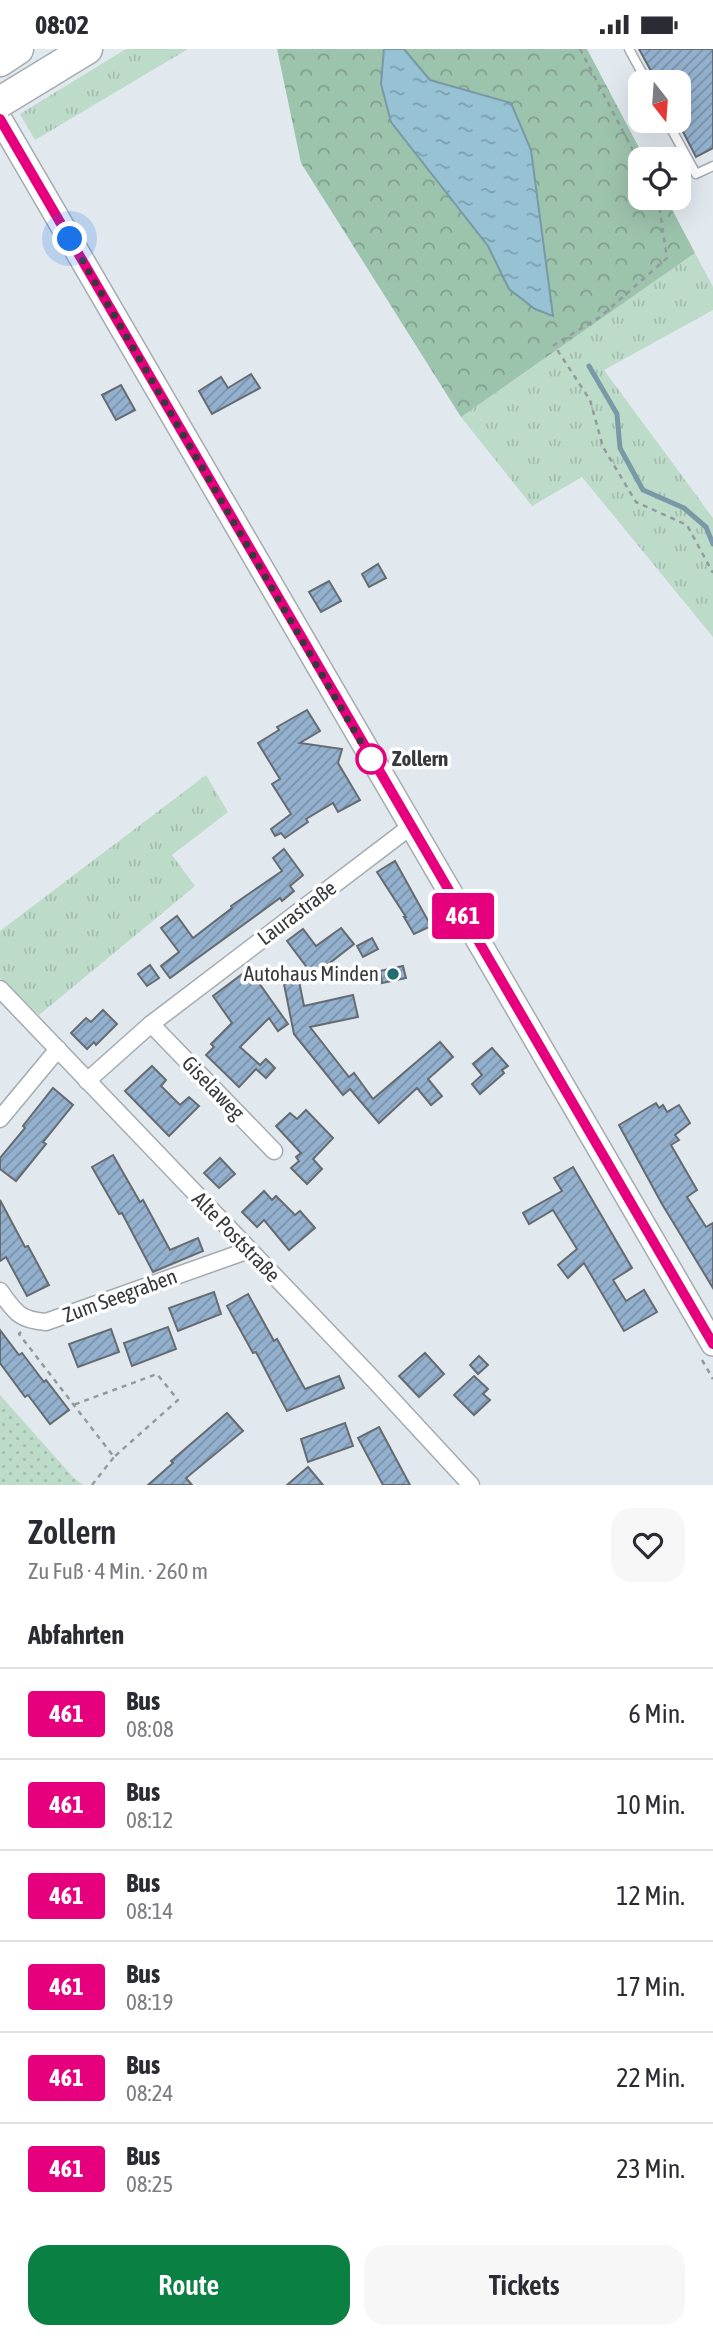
<!DOCTYPE html>
<html lang="de">
<head>
<meta charset="utf-8">
<style>
	:root { --surface:#fff; --page:#f7f7f7; --text:#2b2b33; --muted:#7c7c81; --line:#e1e1e2; --accent:#0b8043 }
	body { margin:0; font-family:"Asap Condensed",sans-serif; background:var(--page); color:var(--text); height:100vh; display:flex; flex-direction:column; font-size:26px; white-space:nowrap }
	* { box-sizing:border-box; margin:0 }
	p { font-size:23px; color:var(--muted) }
	.icon { flex:none; width:38px; height:38px; fill:none; stroke:currentColor; stroke-width:2; stroke-linecap:round; stroke-linejoin:round }
	.map { position:relative; height:1436px; overflow:hidden }
	.drawer { display:flex; flex-direction:column; background:var(--surface); flex:1 }
	.drawer>* { flex:none }
	.badge { padding:0 14px; border-radius:5px; font-size:24px; line-height:46px }
	.needle { width:46px; rotate:163deg }
	.fabs { position:absolute; left:628px; top:21px; display:grid; gap:14px }
	.fabs a { display:grid; place-items:center; width:63px; height:63px; border-radius:14px; background:var(--surface); box-shadow:0 7px 28px #0002; font-size:35px }
	.you { position:absolute; width:35px; height:35px; margin:-18px; border:5px solid #fff; border-radius:50%; background:#1a73e8; box-shadow:0 0 0 10px #1a73e833 }
	.map>.badge { position:absolute; translate:-50% -50%; box-shadow:0 0 0 4px #fff }
	h2 { padding:0 28px; font-size:26px; line-height:63px }
	.round { display:grid; place-items:center; flex:none; width:74px; height:74px; border-radius:21px; background:var(--page) }
	.overview { display:flex; align-items:center; justify-content:space-between; height:119px; padding:0 28px }
	h1 { font-size:33px; font-weight:600; line-height:52px }
	.primary-button { display:flex; gap:14px; margin-top:auto; padding:14px 28px }
	.primary-button a { flex:1; height:80px; border-radius:21px; background:var(--accent); color:#fff; font-size:28px; font-weight:600; line-height:80px; text-align:center }
	.primary-button a+a { background:var(--page); color:var(--text) }
	ul { padding:0; list-style:none }
	li { display:flex; align-items:center; gap:21px; height:91px; padding:0 28px; border-top:2px solid var(--line) }
	li div { flex:1 }
	li b { display:block; font-size:26px }
	li em { font-style:normal }
	li .badge { min-width:77px; font-weight:700; text-align:center }
	.status { display:flex; justify-content:space-between; align-items:center; height:49px; padding:0 35px; background:var(--surface); direction:ltr }
	.status svg { height:19px; fill:currentColor }
	.map>svg:first-child { display:block }
</style>
</head>
<body>
<div class="status"><b>08:02</b><svg viewBox="0 0 49 12"><path d="M0 12V9h3v3zM5 12V6h3v6zM10 12V3h3v9zM15 12V0h3v12zM26 1h20v11H26zM47 4h2v5h-2z"/></svg></div>
<div class="map">
<svg width="713" height="1436" viewBox="0 0 713 1436">
	<defs>
		<pattern id="grass-tufts" width="24" height="20" patternUnits="userSpaceOnUse" patternTransform="scale(1.75)"><rect width="24" height="20" fill="#bddbc9"/><path d="M3 7l-1-3M5 7V3M7 7l1-3M15 17l-1-3M17 17v-4M19 17l1-3" fill="none" stroke="#a3bdae"/></pattern>
		<pattern id="forest-crowns" width="20" height="18" patternUnits="userSpaceOnUse" patternTransform="scale(1.75)"><rect width="20" height="18" fill="#9cc3ac"/><path d="M2 6a3 3 0 1 1 6 0M12 15a3 3 0 1 1 6 0" fill="none" stroke="#809f8d"/></pattern>
		<pattern id="park-dots" width="8" height="8" patternUnits="userSpaceOnUse" patternTransform="scale(1.75)"><rect width="8" height="8" fill="#bddbc9"/><path d="M2 2h.1M6 6h.1" fill="none" stroke="#a3bdae" stroke-width="1.8" stroke-linecap="round"/></pattern>
		<pattern id="water-ripples" width="26" height="14" patternUnits="userSpaceOnUse" patternTransform="scale(1.75)"><rect width="26" height="14" fill="#96c2d4"/><path d="M2 4q2-2 4 0t4 0M15 11q2-2 4 0t4 0" fill="none" stroke="#7b9fad"/></pattern>
		<pattern id="building-hatch" width="6" height="6" patternUnits="userSpaceOnUse" patternTransform="scale(1.75)"><rect width="6" height="6" fill="#93b1ce"/><path d="M-1 1l2-2M0 6l6-6M5 7l2-2" fill="none" stroke="#7991a8"/></pattern>
	</defs>
	<rect width="100%" height="100%" fill="#e1e8ee"/>
	<!-- grass -->
	<g fill="url(#grass-tufts)">
		<polygon points="126,0 188,0 35,91 20,65"/>
		<polygon points="695,204 713,238 713,261 604,321 713,469 713,588 582,428 532,457 461,368"/>
		<polygon points="206,726 228,763 172,806 195,837 39,966 0,929 0,882"/>
	</g>
	<!-- forest -->
	<polygon fill="url(#forest-crowns)" points="277,0 384,0 381,35 437,129 488,197 509,240 553,266 531,101 511,54 430,31 404,0 587,0 645,110 640,110 640,149 666,149 695,204 461,368 301,114"/>
	<!-- park -->
	<polygon fill="url(#park-dots)" points="0,1346 73,1428 83,1436 0,1436"/>
	<!-- water -->
	<polygon fill="url(#water-ripples)" stroke="#7a99a6" stroke-width="2" points="384,0 404,0 430,31 511,54 531,101 553,267 535,260 509,240 488,197 391,73 381,35"/>
	<g fill="none" stroke-linecap="round" stroke-linejoin="round">
		<!-- stream -->
		<polyline stroke="#7a99a6" stroke-width="5" points="589,317 617,365 620,399 643,441 684,459 706,478 713,495"/>
	</g>
	<!-- building -->
	<g fill="url(#building-hatch)" stroke="#666b71" stroke-width="2">
		<polygon points="639,0 713,0 713,99 696,108 679,75 679,33 657,33"/>
		<polygon points="251,325 260,339 212,365 199,342 221,328 228,339"/>
		<polygon points="121,336 135,361 116,371 102,346"/>
		<polygon points="378,515 386,529 369,538 362,525"/>
		<polygon points="329,532 341,552 321,563 309,543"/>
		<polygon points="307,661 320,682 300,694 342,700 338,714 360,751 338,763 333,754 306,770 308,773 285,789 281,784 275,787 271,780 291,765 272,735 280,730 258,694 279,681 277,678"/>
		<polygon points="284,800 303,826 290,837 294,842 282,852 280,849 170,929 161,917 179,903 161,879 177,867 193,889 232,859 231,857 282,822 273,809"/>
		<polygon points="395,812 431,877 414,885 404,868 406,868 377,823"/>
		<polygon points="341,879 354,895 326,917 327,921 312,925 287,892 303,880 316,897"/>
		<polygon points="372,889 378,900 363,908 357,897"/>
		<polygon points="150,916 159,929 147,937 138,925"/>
		<polygon points="403,917 406,929 382,934 380,922"/>
		<polygon points="249,920 288,975 278,982 269,969 240,998 260,1016 266,1010 275,1019 266,1029 256,1020 239,1038 206,1006 214,998 211,995 232,974 213,947"/>
		<polygon points="299,932 304,957 353,946 358,968 310,978 349,1028 354,1024 373,1050 440,993 453,1008 428,1030 442,1047 431,1056 417,1039 379,1074 350,1040 343,1046 294,985 284,935"/>
		<polygon points="103,961 117,975 96,996 94,993 87,1000 71,984 86,969 91,973"/>
		<polygon points="492,999 508,1017 502,1021 504,1024 480,1045 472,1035 482,1026 473,1015"/>
		<polygon points="152,1017 166,1031 161,1037 180,1056 189,1048 199,1057 169,1087 125,1042"/>
		<polygon points="53,1039 73,1056 43,1093 46,1095 16,1132 0,1120 0,1109 25,1079 23,1077"/>
		<polygon points="656,1054 659,1059 663,1056 667,1063 679,1056 690,1074 675,1086 679,1091 671,1096 697,1141 687,1148 706,1178 713,1174 713,1239 662,1155 619,1076"/>
		<polygon points="306,1061 333,1089 313,1110 322,1120 307,1135 291,1119 299,1112 296,1108 301,1104 276,1077 290,1064 297,1070"/>
		<polygon points="113,1106 140,1153 143,1151 170,1201 198,1189 203,1202 153,1223 122,1164 119,1165 92,1118"/>
		<polygon points="220,1109 235,1125 219,1139 204,1124"/>
		<polygon points="573,1118 632,1219 613,1231 626,1252 644,1241 657,1263 624,1282 584,1214 568,1229 558,1216 577,1200 553,1161 529,1175 523,1164 562,1142 554,1129"/>
		<polygon points="264,1142 272,1151 276,1147 295,1166 300,1162 315,1179 289,1201 264,1171 257,1178 242,1163"/>
		<polygon points="0,1151 25,1198 28,1197 49,1236 27,1247 6,1208 0,1212"/>
		<polygon points="214,1243 221,1265 178,1282 169,1259"/>
		<polygon points="248,1245 274,1292 277,1290 305,1340 339,1327 344,1339 287,1362 256,1303 253,1304 227,1257"/>
		<polygon points="168,1278 176,1300 132,1317 124,1294"/>
		<polygon points="111,1280 119,1303 78,1318 69,1295"/>
		<polygon points="0,1281 19,1306 22,1304 44,1333 46,1331 69,1361 50,1375 28,1346 25,1348 0,1314"/>
		<polygon points="425,1304 444,1325 419,1348 399,1327"/>
		<polygon points="479,1307 488,1316 478,1325 470,1316"/>
		<polygon points="474,1327 488,1340 483,1345 490,1351 474,1366 454,1346"/>
		<polygon points="227,1364 243,1382 186,1429 192,1436 148,1436 173,1414 171,1412"/>
		<polygon points="345,1374 353,1397 308,1413 301,1390"/>
		<polygon points="379,1378 410,1436 383,1436 358,1389"/>
		<polygon points="308,1418 323,1436 287,1436"/>
	</g>
	<g fill="none" stroke-linecap="round" stroke-linejoin="round">
		<!-- lane casing -->
		<g stroke="#a5abb1" stroke-width="11">
			<g id="lane">
				<polyline points="629,0 647,33"/>
				<polyline points="667,72 696,125 713,117"/>
			</g>
		</g>
		<!-- street casing -->
		<g stroke="#a5abb1" stroke-width="19">
			<g id="street">
				<polyline points="0,940 375,1332 471,1436"/>
				<polyline points="151,975 274,1102"/>
				<polyline points="87,1032 151,975 410,778"/>
				<polyline points="0,1070 58,1000"/>
				<path d="M0,1242c15,21 19,29 46,31l203,-72"/>
			</g>
		</g>
		<!-- secondary casing -->
		<g stroke="#a5abb1" stroke-width="26">
			<polyline id="secondary" points="0,70 713,1295"/>
		</g>
		<!-- highway casing -->
		<g stroke="#a5abb1" stroke-width="33">
			<g id="highway">
				<polyline points="0,12 18,0"/>
				<polyline points="46,25 87,0"/>
			</g>
		</g>
		<!-- path -->
		<g stroke="#959a9e" stroke-width="2.5" stroke-dasharray="5 5" stroke-linecap="butt">
			<polyline points="580,0 640,115"/>
			<polyline points="658,149 667,209 600,268 554,296 590,351 603,398 636,453 687,476 713,524"/>
			<polyline points="21,1283 19,1285 114,1408 178,1351 157,1325 73,1356"/>
			<polyline points="702,1311 713,1330"/>
			<polyline points="92,1436 114,1408"/>
		</g>
		<!-- lane -->
		<use href="#lane" stroke="#fff" stroke-width="8"/>
		<!-- street -->
		<use href="#street" stroke="#fff" stroke-width="16"/>
		<!-- secondary -->
		<use href="#secondary" stroke="#fff" stroke-width="23"/>
		<!-- highway -->
		<use href="#highway" stroke="#fff" stroke-width="30"/>
		<!-- highway-bridge casing -->
		<g stroke="#a5abb1" stroke-width="33" stroke-linecap="butt">
			<polyline id="highway-bridge" points="0,53 46,25"/>
		</g>
		<!-- highway-bridge -->
		<use href="#highway-bridge" stroke="#fff" stroke-width="30"/>
	</g>
	<g fill="none" stroke-linecap="round" stroke-linejoin="round">
		<!-- line casing -->
		<g stroke="#fff" stroke-width="16">
			<polyline id="line" points="0,70 713,1295"/>
		</g>
		<!-- line -->
		<use href="#line" stroke="#e6007e" stroke-width="10"/>
		<!-- walk -->
		<polyline stroke="#37393c" stroke-width="7" stroke-dasharray="0 12.6" points="70,190 377,721 371,710"/>
	</g>
	<!-- markers -->
	<circle fill="#fff" stroke="#e6007e" stroke-width="3.5" cx="371" cy="710" r="14"/>
	<circle fill="#216d71" stroke="#fff" stroke-width="2.5" cx="393" cy="925" r="7"/>
	<g text-anchor="middle" stroke-width="7" stroke-linejoin="round" paint-order="stroke">
		<!-- stop labels -->
		<g font-size="21" font-weight="bold" fill="#37393c" stroke="#fff" text-anchor="start">
			<text x="392" y="717">Zollern</text>
		</g>
		<!-- street labels -->
		<g font-size="21" fill="#37393c" stroke="#fff">
			<text transform="translate(297 864) rotate(-37)" y="7">Laurastraße</text>
			<text transform="translate(213 1039) rotate(46)" y="7">Giselaweg</text>
			<text transform="translate(236 1188) rotate(46)" y="7">Alte Poststraße</text>
			<text transform="translate(120 1247) rotate(-20)" y="7">Zum Seegraben</text>
		</g>
		<!-- poi labels -->
		<g font-size="21" fill="#37393c" stroke="#fff" text-anchor="end">
			<text x="379" y="932">Autohaus Minden</text>
		</g>
	</g>
</svg>
<div class="fabs">
<a><svg class="needle" viewBox="-14 -14 28 28"><path d="M0-13l5 13h-10z" fill="#e53935"/><path d="M0 13l5-13h-10z" fill="#7c7c81"/></svg></a>
<a><svg class="icon" aria-label="locate" viewBox="0 0 24 24"><circle cx="12" cy="12" r="6"/><path d="M12 2v4M12 18v4M2 12h4M18 12h4"/></svg></a>
</div>
<div class="you" style="left:70px;top:190px"></div>
<b class="badge" style="left:463px;top:867px;background:#e6007e;color:#fff">461</b>
</div>
<section class="drawer">
<div class="overview"><div><h1>Zollern</h1><p>Zu Fuß · 4 Min. · 260 m</p></div><a class="round"><svg class="icon" aria-label="heart" viewBox="0 0 24 24"><path d="M12 20l-8-8c-3-5 5-10 8-4 3-6 11-1 8 4z"/></svg></a></div>
<h2>Abfahrten</h2>
<ul>
<li><span class="badge" style="background:#e6007e;color:#fff">461</span><div><b>Bus</b><p>08:08</p></div><em>6 Min.</em></li>
<li><span class="badge" style="background:#e6007e;color:#fff">461</span><div><b>Bus</b><p>08:12</p></div><em>10 Min.</em></li>
<li><span class="badge" style="background:#e6007e;color:#fff">461</span><div><b>Bus</b><p>08:14</p></div><em>12 Min.</em></li>
<li><span class="badge" style="background:#e6007e;color:#fff">461</span><div><b>Bus</b><p>08:19</p></div><em>17 Min.</em></li>
<li><span class="badge" style="background:#e6007e;color:#fff">461</span><div><b>Bus</b><p>08:24</p></div><em>22 Min.</em></li>
<li><span class="badge" style="background:#e6007e;color:#fff">461</span><div><b>Bus</b><p>08:25</p></div><em>23 Min.</em></li>
</ul>
<div class="primary-button"><a>Route</a><a>Tickets</a></div>
</section>
</body>
</html>
